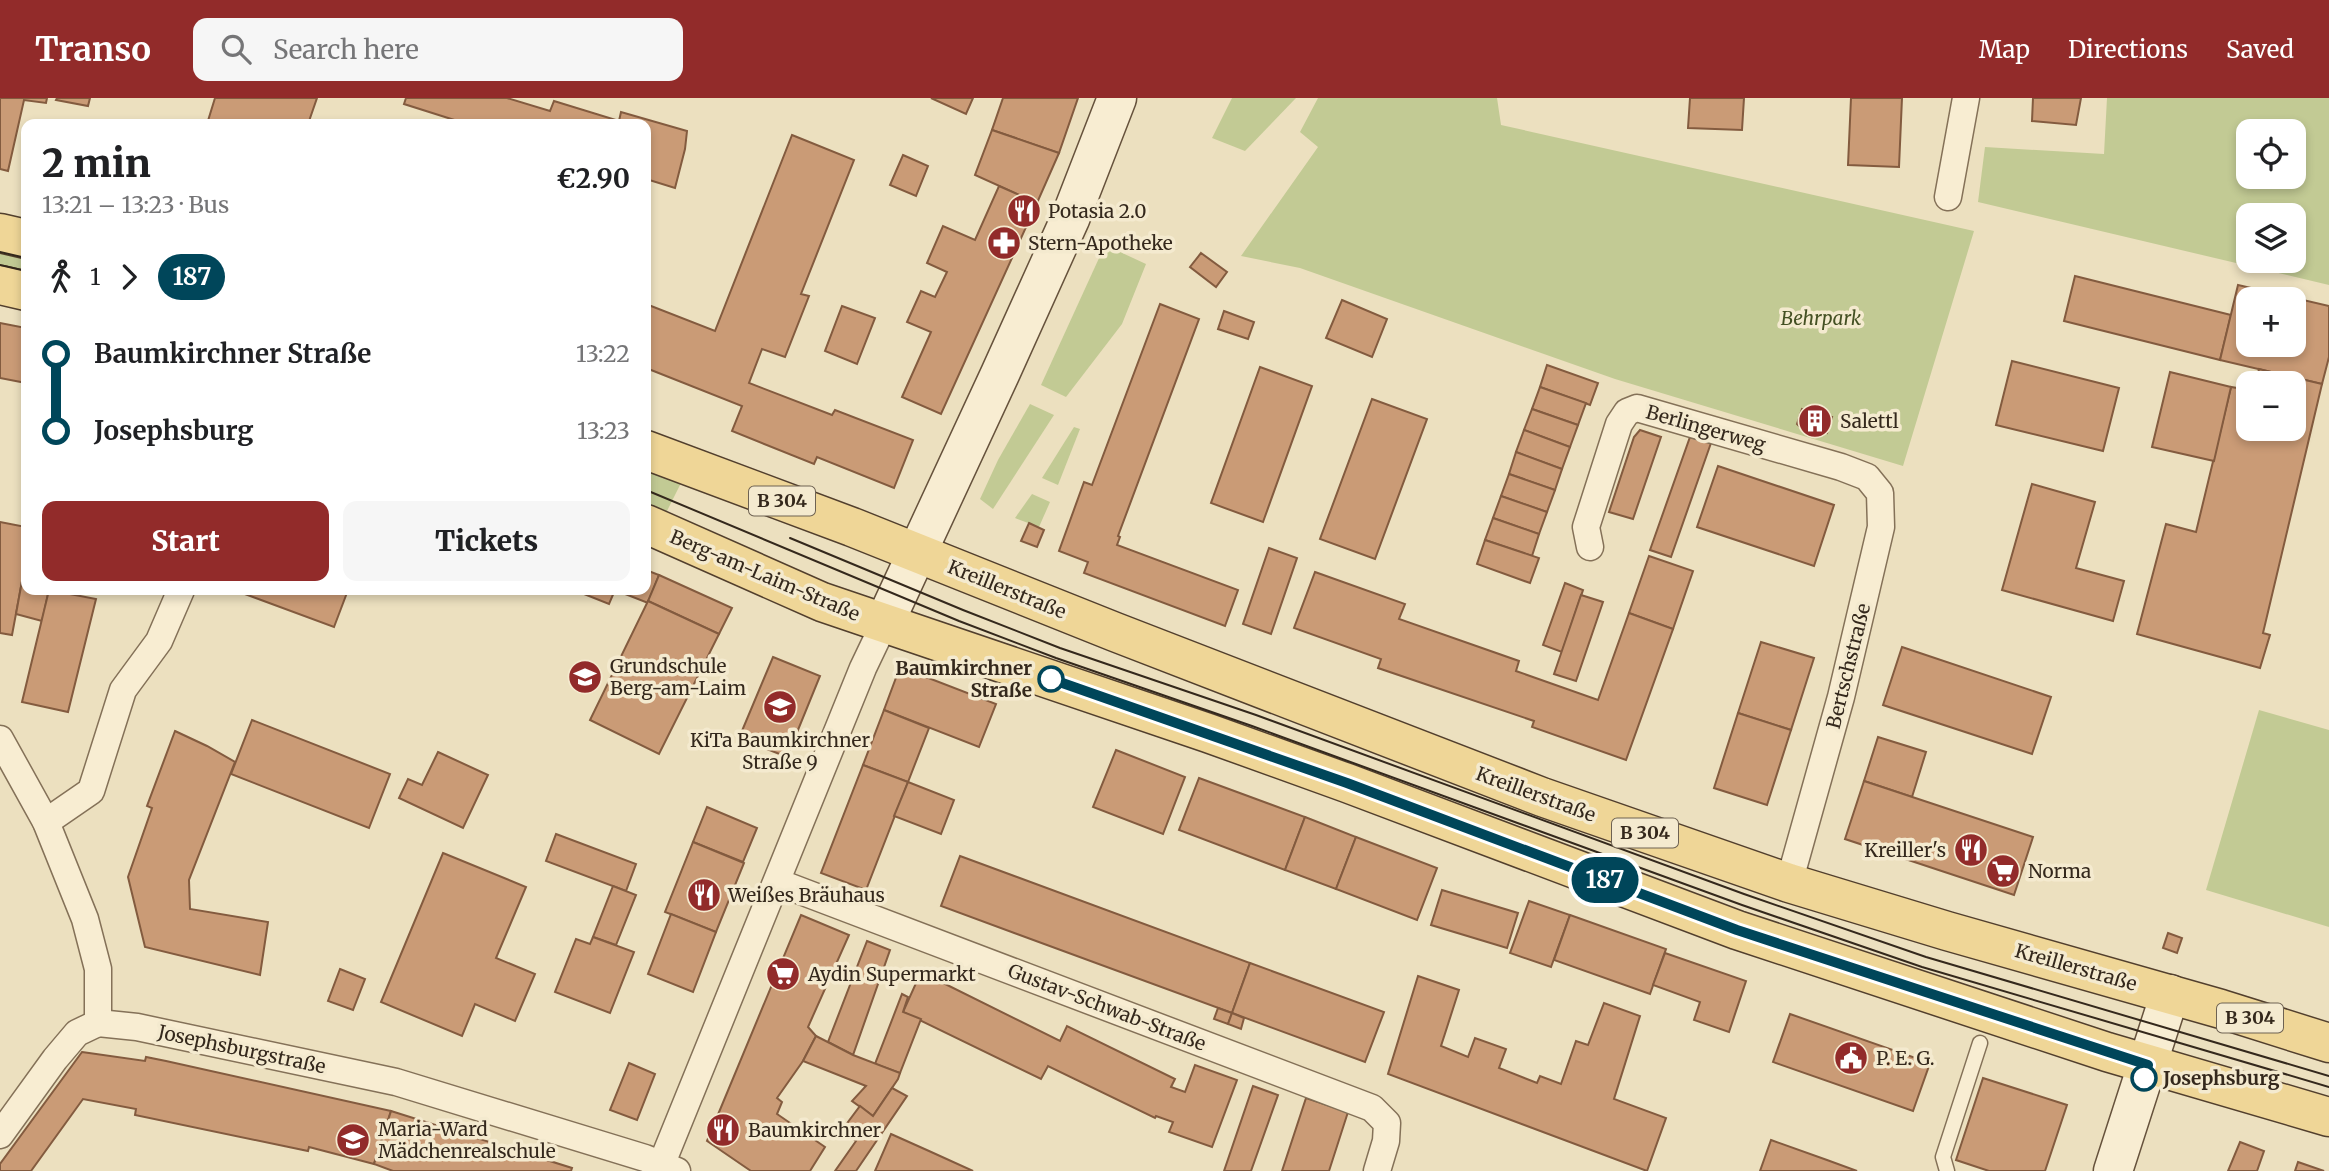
<!DOCTYPE html>
<html lang="en">
<head>
<meta charset="utf-8">
<style>
	:root { --surface:#fff; --page:#f6f6f6; --text:#202124; --muted:#757577; --accent:#922b2a }
	body { margin:0; font-family:Merriweather,serif; background:var(--page); color:var(--text); height:100vh; display:flex; flex-direction:column; font-size:26px; white-space:nowrap }
	* { box-sizing:border-box; margin:0 }
	p { font-size:23px; color:var(--muted) }
	.icon { flex:none; width:38px; height:38px; fill:none; stroke:currentColor; stroke-width:2; stroke-linecap:round; stroke-linejoin:round }
	.map { position:relative; flex:1; overflow:hidden }
	.drawer { position:absolute; left:21px; top:21px; width:630px; height:476px; display:flex; flex-direction:column; background:var(--surface); border-radius:14px; box-shadow:0 4px 10px #0003 }
	.drawer>* { flex:none }
	.badge { padding:0 14px; border-radius:23px; font-size:24px; line-height:46px }
	.fabs { position:absolute; left:2236px; top:21px; display:grid; gap:14px }
	.fabs a { display:grid; place-items:center; width:70px; height:70px; border-radius:14px; background:var(--surface); box-shadow:0 4px 10px #0003; font-size:35px }
	.map>.badge { position:absolute; translate:-50% -50%; box-shadow:0 0 0 4px #fff }
	.legs { display:flex; align-items:center; gap:10px; height:77px; padding:0 21px; font-size:23px }
	.legs p { margin-inline-start:auto }
	.overview { display:flex; align-items:center; justify-content:space-between; height:119px; padding:0 21px }
	h1 { font-size:38px; font-weight:800; line-height:52px }
	.button { display:flex; gap:14px; margin-top:auto; padding:14px 21px }
	.button a { flex:1; height:80px; border-radius:14px; background:var(--accent); color:#fff; font-size:28px; font-weight:800; line-height:80px; text-align:center }
	.button a+a { background:var(--page); color:var(--text) }
	ul { padding:0 21px; list-style:none }
	li { display:flex; align-items:center; gap:24px; height:77px; font-size:26px }
	li i { display:grid; place-items:center; width:10px; height:100%; margin:0 9px; background:currentColor }
	li i::after { content:''; width:18px; height:18px; margin:-9px; border:5px solid; border-radius:50%; background:var(--surface) }
	li p { margin-inline-start:auto }
	li:first-child i { background:linear-gradient(#0000 50%,currentColor 0) }
	li:last-child i { background:linear-gradient(currentColor 50%,#0000 0) }
	header { display:flex; align-items:center; gap:42px; box-sizing:border-box; height:98px; padding:0 35px; background:var(--accent); color:#fff }
	header strong { font-size:33px }
	nav { display:flex; gap:38px; margin-inline-start:auto; font-size:24px }
	.search { width:490px; height:63px; background:var(--page); display:flex; align-items:center; gap:18px; box-sizing:border-box; padding:0 24px; border-radius:14px; color:var(--muted); font-size:26px }
	.map>svg:first-child { display:block }
</style>
</head>
<body>
<header>
<strong>Transo</strong>
<div class="search"><svg class="icon" aria-label="search" viewBox="0 0 24 24"><circle cx="10" cy="10" r="6"/><path d="M15 15l6 6"/></svg>Search here</div>
<nav><a>Map</a><a>Directions</a><a>Saved</a></nav>
</header>
<div class="map">
<svg width="2329" height="1073" viewBox="0 0 2329 1073">
	<rect width="100%" height="100%" fill="#ece0bf"/>
	<!-- green -->
	<g fill="#c2ca94" fill-rule="evenodd">
		<polygon points="1232,0 1296,0 1245,53 1212,40"/>
		<polygon points="1318,0 1497,0 1501,27 1974,133 1903,368 1615,281 1300,170 1241,158 1318,49 1300,34"/>
		<path d="M2107,0h222v187l-351,-83 7,-55 119,7zM2249,33h45v46h-45zM2249,117h45v46h-45z"/>
		<polygon points="1105,147 1146,166 1122,226 1066,299 1041,287"/>
		<polygon points="0,148 26,154 26,180 0,174"/>
		<polygon points="1030,306 1054,317 993,411 980,401 998,362"/>
		<polygon points="1074,329 1080,331 1058,387 1042,380"/>
		<polygon points="646,370 682,383 665,417 646,408"/>
		<polygon points="1032,396 1050,404 1039,429 1015,420"/>
		<polygon points="2259,612 2329,632 2329,829 2206,792"/>
	</g>
	<!-- building -->
	<g fill="#ca9b76" stroke="#835b3f" stroke-width="2" fill-rule="evenodd">
		<polygon points="0,0 47,0 46,5 24,2 8,73 0,71"/>
		<polygon points="57,0 90,0 88,8 56,2"/>
		<polygon points="215,0 317,0 308,26 207,26"/>
		<polygon points="406,0 507,0 550,13 554,3 619,23 621,14 687,33 685,51 675,90 646,81 646,26 467,26 404,6"/>
		<polygon points="931,0 973,0 966,16"/>
		<polygon points="1003,0 1078,0 1059,55 992,32"/>
		<polygon points="1690,0 1744,0 1742,32 1688,30"/>
		<polygon points="1851,0 1902,0 1899,69 1848,67"/>
		<polygon points="2033,0 2081,0 2076,27 2032,23"/>
		<polygon points="992,32 1059,55 1037,105 975,77"/>
		<polygon points="792,37 854,62 801,196 809,198 785,259 762,251 749,285 832,317 835,312 913,342 894,390 817,359 814,366 732,333 742,308 646,270 646,206 715,233"/>
		<polygon points="903,57 928,68 916,98 890,87"/>
		<polygon points="999,88 1037,105 941,316 902,299 931,234 907,224 921,193 935,199 947,174 927,165 943,128 975,142"/>
		<polygon points="1201,155 1227,174 1216,189 1190,169"/>
		<polygon points="2075,178 2231,217 2220,262 2064,223"/>
		<path d="M2238,187l91,21v51l-7,27 -102,-24zM2249,201h45v46h-45z"/>
		<polygon points="1342,202 1387,221 1372,259 1326,240"/>
		<polygon points="1160,206 1199,221 1118,438 1120,439 1117,447 1238,492 1225,528 1084,475 1088,464 1059,453 1084,384 1092,387"/>
		<polygon points="842,208 875,220 857,266 825,253"/>
		<polygon points="1224,213 1254,224 1248,241 1218,231"/>
		<polygon points="0,225 26,230 26,285 0,280"/>
		<polygon points="2012,263 2119,290 2103,353 1996,327"/>
		<polygon points="1547,267 1598,285 1590,307 1540,289"/>
		<polygon points="1260,269 1312,288 1263,424 1211,405"/>
		<polygon points="2259,271 2322,286 2263,535 2270,537 2260,570 2137,536 2166,426 2196,434 2231,289 2249,292 2249,331 2294,331 2294,285 2256,285"/>
		<polygon points="2170,274 2231,289 2214,363 2152,349"/>
		<polygon points="1540,289 1586,305 1578,327 1532,311"/>
		<polygon points="1372,301 1427,321 1375,461 1320,441"/>
		<polygon points="1532,311 1578,327 1570,349 1524,332"/>
		<polygon points="1802,311 1832,319 1827,335 1815,332 1805,334 1797,326"/>
		<polygon points="1524,332 1570,349 1562,371 1516,354"/>
		<polygon points="1640,332 1661,339 1633,421 1609,414 1634,339"/>
		<polygon points="1690,339 1711,345 1671,459 1650,452"/>
		<polygon points="1516,354 1562,371 1555,392 1509,376"/>
		<polygon points="1718,368 1834,407 1814,468 1697,429"/>
		<polygon points="1509,376 1555,392 1547,414 1501,398"/>
		<polygon points="2032,386 2095,404 2076,470 2124,483 2113,523 2002,492"/>
		<polygon points="1501,398 1547,414 1539,436 1493,420"/>
		<polygon points="1493,420 1539,436 1532,458 1485,442"/>
		<polygon points="0,424 26,429 26,462 12,537 0,535"/>
		<polygon points="1029,425 1044,432 1037,449 1021,443"/>
		<polygon points="1485,442 1539,460 1530,485 1477,466"/>
		<polygon points="1269,450 1297,460 1271,536 1243,526"/>
		<polygon points="1649,458 1693,473 1673,531 1629,515"/>
		<polygon points="646,472 659,477 648,505 615,492 646,492"/>
		<polygon points="1315,474 1405,506 1399,521 1519,563 1516,573 1598,602 1629,515 1673,531 1626,662 1532,629 1534,623 1378,570 1381,561 1294,530"/>
		<polygon points="659,477 732,510 719,536 648,503"/>
		<polygon points="22,483 26,485 26,492 49,492 42,523 16,516"/>
		<polygon points="1565,485 1583,492 1562,554 1543,547"/>
		<polygon points="49,492 96,501 68,614 22,604"/>
		<polygon points="234,492 348,492 334,529"/>
		<polygon points="574,492 615,492 609,506"/>
		<polygon points="1581,497 1603,504 1576,583 1554,576"/>
		<polygon points="648,503 719,536 659,656 590,622"/>
		<polygon points="1761,544 1814,560 1791,632 1738,615"/>
		<polygon points="1902,549 2051,599 2032,656 1883,607"/>
		<polygon points="773,559 820,578 787,659 739,640"/>
		<polygon points="900,569 996,606 979,649 884,612"/>
		<polygon points="884,612 929,630 908,684 863,667"/>
		<polygon points="1738,615 1791,632 1767,707 1714,690"/>
		<polygon points="252,622 390,676 369,730 231,676"/>
		<polygon points="175,633 207,648 235,664 189,782 190,811 268,824 260,877 145,849 128,779 152,710 147,708"/>
		<polygon points="1878,639 1926,654 1912,699 1864,683"/>
		<polygon points="1116,652 1185,679 1163,736 1093,709"/>
		<polygon points="438,654 488,677 463,730 399,700 408,681 422,687"/>
		<polygon points="863,667 908,684 866,792 821,775"/>
		<polygon points="1199,680 1305,719 1285,772 1179,732"/>
		<polygon points="1864,683 2033,739 2014,797 1845,741"/>
		<polygon points="908,684 954,702 941,736 894,718"/>
		<polygon points="707,709 757,730 743,764 693,744"/>
		<polygon points="1305,719 1356,739 1336,791 1285,772"/>
		<polygon points="556,736 636,766 626,793 546,763"/>
		<polygon points="1356,739 1437,770 1417,822 1336,791"/>
		<polygon points="693,744 744,765 716,834 665,814"/>
		<polygon points="443,755 526,789 496,860 535,876 515,923 475,906 462,938 381,904"/>
		<polygon points="960,758 1250,865 1232,915 941,808"/>
		<polygon points="613,788 636,797 616,847 593,839"/>
		<polygon points="1442,792 1518,815 1507,850 1431,827"/>
		<polygon points="1529,803 1570,817 1551,869 1510,855"/>
		<polygon points="671,816 716,834 693,894 648,876"/>
		<polygon points="801,817 849,837 808,929 816,938 803,963 777,1000 782,1004 777,1016 825,1049 810,1073 751,1073 707,1043"/>
		<polygon points="1570,817 1666,851 1650,896 1554,862"/>
		<polygon points="2168,835 2182,840 2177,855 2163,850"/>
		<polygon points="593,839 634,854 610,915 555,894 576,841 590,846"/>
		<polygon points="867,843 890,852 853,957 828,944"/>
		<polygon points="1665,855 1746,883 1729,934 1694,922 1700,904 1653,887"/>
		<polygon points="1250,865 1384,914 1365,964 1232,915"/>
		<polygon points="340,871 365,881 353,912 328,903"/>
		<polygon points="921,874 1060,943 1067,928 1175,981 1171,989 1185,994 1195,967 1237,982 1212,1049 1169,1034 1173,1024 1156,1018 1155,1020 1048,968 1041,981 903,914"/>
		<polygon points="1418,878 1459,892 1441,948 1468,959 1475,940 1506,951 1499,970 1537,985 1540,978 1561,986 1576,943 1588,947 1604,905 1640,918 1614,1001 1666,1020 1647,1073 1388,976"/>
		<polygon points="902,896 908,899 903,914 921,921 900,975 875,966"/>
		<polygon points="1218,910 1232,915 1228,926 1214,921"/>
		<polygon points="1232,915 1244,920 1241,931 1228,926"/>
		<polygon points="1790,916 1930,965 1913,1013 1773,964"/>
		<polygon points="816,938 853,957 900,975 898,981 873,1018 852,1003 866,988 803,963"/>
		<polygon points="82,954 145,963 146,959 166,963 391,1013 374,1066 309,1049 308,1053 135,1017 136,1011 83,1001 31,1073 0,1073 0,1066"/>
		<polygon points="629,965 655,976 637,1022 610,1012"/>
		<polygon points="1983,980 2067,1007 2045,1073 1989,1073 1956,1062"/>
		<polygon points="1253,988 1278,997 1251,1073 1224,1073"/>
		<polygon points="892,990 907,998 856,1073 835,1073 856,1043 842,1032 860,1008 873,1018"/>
		<polygon points="1306,1000 1348,1014 1329,1073 1282,1073"/>
		<polygon points="391,1013 572,1070 571,1073 393,1073 374,1066"/>
		<polygon points="891,1036 929,1053 973,1073 875,1073"/>
		<polygon points="1771,1042 1827,1062 1857,1073 1760,1073"/>
		<polygon points="2240,1044 2264,1053 2257,1073 2228,1073"/>
		<polygon points="2298,1064 2324,1073 2295,1073"/>
	</g>
	<g fill="none" stroke-linecap="round" stroke-linejoin="round">
		<!-- lane casing -->
		<g stroke="#847158" stroke-width="17">
			<polyline id="lane" points="1947,1073 1943,1059 1980,945"/>
		</g>
		<!-- street casing -->
		<g stroke="#847158" stroke-width="29">
			<g id="street">
				<polyline points="1948,99 1966,0"/>
				<polyline points="1590,449 1586,429 1619,326 1627,314 1637,310 1841,369 1867,379 1880,395 1881,429 1841,599 1789,785"/>
				<polyline points="0,641 46,724 85,821 98,871 98,925"/>
				<polyline points="46,724 91,693 123,592 159,543 181,492"/>
				<polyline points="777,784 1372,1010 1387,1025 1386,1043 1377,1073"/>
				<polyline points="98,925 137,929 396,984 645,1060 677,1073"/>
				<polyline points="0,1037 55,961 77,935 98,925"/>
				<polyline points="662,1065 863,570 884,526"/>
			</g>
		</g>
		<!-- secondary casing -->
		<g stroke="#66523c" stroke-width="41">
			<g id="secondary">
				<polyline points="884,526 1000,276 1070,121 1117,0"/>
				<polyline points="2113,1073 2170,896"/>
			</g>
		</g>
		<!-- primary casing -->
		<g stroke="#523f2d" stroke-width="41">
			<g id="primary">
				<polyline points="0,135 26,141"/>
				<polyline points="0,187 26,193"/>
				<polyline points="646,352 852,429 1115,534 1542,699 1789,785 1947,833 2221,911 2329,945"/>
				<polyline points="646,426 822,504 1208,635 1347,685 1737,832 2107,954 2329,1019"/>
			</g>
		</g>
		<!-- lane -->
		<use href="#lane" stroke="#f8edd2" stroke-width="14"/>
		<!-- street -->
		<use href="#street" stroke="#f8edd2" stroke-width="26"/>
		<!-- secondary -->
		<use href="#secondary" stroke="#f8edd2" stroke-width="38"/>
		<!-- primary -->
		<use href="#primary" stroke="#efd697" stroke-width="38"/>
		<!-- tram -->
		<g stroke="#34281c" stroke-width="2">
			<polyline points="0,154 26,160"/>
			<polyline points="0,167 26,173"/>
			<polyline points="646,392 959,523 1056,560 1252,628 1742,807 1922,869 2329,989"/>
			<polyline points="790,440 963,512 1060,550 1256,617 1744,796 1926,859 2329,978"/>
		</g>
	</g>
	<g fill="none" stroke-linecap="round" stroke-linejoin="round">
		<!-- line-1 casing -->
		<g stroke="#fff" stroke-width="16">
			<polyline id="line-1" points="1051,581 1347,685 1737,832 2148,967 2144,980"/>
		</g>
		<!-- line-1 -->
		<use href="#line-1" stroke="#00465a" stroke-width="10"/>
	</g>
	<!-- icons -->
	<defs>
		<g id="restaurant-disc" transform="scale(1.75)"><circle r="9.5" fill="#922b2a" stroke="#f4eacf"/><path d="M-5-6h1v4h1v-4h1v4h1v-4h1v5L-1.5 .5V6h-2V.5L-5-1ZM5-6V6H3V1.5H1.5Q1.5-4 5-6Z" fill="#fff"/></g>
		<g id="pharmacy-disc" transform="scale(1.75)"><circle r="9.5" fill="#922b2a" stroke="#f4eacf"/><path d="M-2-6h4v4h4v4h-4v4h-4v-4h-4v-4h4Z" fill="#fff"/></g>
		<g id="building-disc" transform="scale(1.75)"><circle r="9.5" fill="#922b2a" stroke="#f4eacf"/><path d="M-4-6H4V6H1V3H-1V6H-4ZM-2.5-4.3h1.7v1.8h-1.7ZM.8-4.3h1.7v1.8H.8ZM-2.5-1h1.7V.8h-1.7ZM.8-1h1.7V.8H.8Z" fill="#fff"/></g>
		<g id="school-disc" transform="scale(1.75)"><circle r="9.5" fill="#922b2a" stroke="#f4eacf"/><path d="M0-5L7-2L0 1L-7-2ZM-4 1L0 2.5L4 1V4Q0 6-4 4Z" fill="#fff"/></g>
		<g id="supermarket-disc" transform="scale(1.75)"><circle r="9.5" fill="#922b2a" stroke="#f4eacf"/><path d="M-6-5.5h2.5l.6 2H6L4.5 2H-2.5L-4.4-4H-6ZM-1.5 3.2a1.3 1.3 0 1 0 .1 0ZM3 3.2a1.3 1.3 0 1 0 .1 0Z" fill="#fff"/></g>
		<g id="civic-disc" transform="scale(1.75)"><circle r="9.5" fill="#922b2a" stroke="#f4eacf"/><path d="M-.6-6.5H3V-4.5H.6V-3L4-1V1h2V6H-6V1h2V-1L-.6-3ZM-1.2 2.5V6h2.4V2.5Z" fill="#fff"/></g>
	</defs>
	<g fill-rule="evenodd">
		<use href="#restaurant-disc" x="1024" y="113"/>
		<use href="#pharmacy-disc" x="1004" y="145"/>
		<use href="#building-disc" x="1815" y="323"/>
		<use href="#school-disc" x="585" y="579"/>
		<use href="#school-disc" x="780" y="609"/>
		<use href="#restaurant-disc" x="1971" y="752"/>
		<use href="#supermarket-disc" x="2003" y="773"/>
		<use href="#restaurant-disc" x="704" y="797"/>
		<use href="#supermarket-disc" x="783" y="876"/>
		<use href="#civic-disc" x="1851" y="960"/>
		<use href="#restaurant-disc" x="723" y="1032"/>
		<use href="#school-disc" x="353" y="1042"/>
	</g>
	<!-- markers -->
	<g fill="#fff" stroke="#00465a" stroke-width="3.5">
		<circle cx="1051" cy="581" r="12"/>
		<circle cx="2144" cy="980" r="12"/>
	</g>
	<g text-anchor="middle" stroke-width="7" stroke-linejoin="round" paint-order="stroke">
		<!-- shield labels -->
		<g fill="#f4eacf" stroke="#6e6252" stroke-width="2">
			<rect x="749" y="388.5" width="66" height="29" rx="5"/>
			<rect x="1612" y="720.5" width="66" height="29" rx="5"/>
			<rect x="2217" y="905.5" width="66" height="29" rx="5"/>
		</g>
		<g font-size="18" font-weight="bold" fill="#34281c">
			<text x="782" y="409">B 304</text>
			<text x="1645" y="741">B 304</text>
			<text x="2250" y="926">B 304</text>
		</g>
		<!-- poi labels -->
		<g font-size="19" fill="#34281c" stroke="#f4eacf" text-anchor="start">
			<text x="1048" y="120">Potasia 2.0</text>
			<text x="1028" y="152">Stern-Apotheke</text>
			<text x="1840" y="330">Salettl</text>
			<text x="610" y="575">Grundschule<tspan x="610" dy="22">Berg-am-Laim</tspan></text>
			<text x="780" y="649" text-anchor="middle">KiTa Baumkirchner<tspan x="780" dy="22">Straße 9</tspan></text>
			<text x="1946" y="759" text-anchor="end">Kreiller's</text>
			<text x="2028" y="780">Norma</text>
			<text x="728" y="804">Weißes Bräuhaus</text>
			<text x="808" y="883">Aydin Supermarkt</text>
			<text x="1876" y="967">P. E. G.</text>
			<text x="378" y="1038">Maria-Ward<tspan x="378" dy="22">Mädchenrealschule</tspan></text>
			<text x="748" y="1039">Baumkirchner</text>
		</g>
		<!-- park labels -->
		<g font-size="19" font-style="italic" fill="#445023" stroke="#f4eacf">
			<text x="1821" y="227">Behrpark</text>
		</g>
		<!-- street labels -->
		<g font-size="19" fill="#34281c" stroke="#f4eacf">
			<text transform="translate(1706 330) rotate(16)" y="7">Berlingerweg</text>
			<text transform="translate(765 477) rotate(23)" y="7">Berg-am-Laim-Straße</text>
			<text transform="translate(1007 491) rotate(22)" y="7">Kreillerstraße</text>
			<text transform="translate(1848 568) rotate(-76)" y="7">Bertschstraße</text>
			<text transform="translate(1536 696) rotate(20)" y="7">Kreillerstraße</text>
			<text transform="translate(2076 869) rotate(16)" y="7">Kreillerstraße</text>
			<text transform="translate(1107 909) rotate(21)" y="7">Gustav-Schwab-Straße</text>
			<text transform="translate(242 951) rotate(12)" y="7">Josephsburgstraße</text>
		</g>
		<!-- stop labels -->
		<g font-size="19" font-weight="bold" fill="#34281c" stroke="#f4eacf" text-anchor="end">
			<text x="1032" y="577">Baumkirchner<tspan x="1032" dy="22">Straße</tspan></text>
			<text x="2163" y="987" text-anchor="start">Josephsburg</text>
		</g>
	</g>
</svg>
<div class="fabs">
<a><svg class="icon" aria-label="locate" viewBox="0 0 24 24"><circle cx="12" cy="12" r="6"/><path d="M12 2v4M12 18v4M2 12h4M18 12h4"/></svg></a>
<a><svg class="icon" aria-label="layers" viewBox="0 0 24 24"><path d="M12 4l9 5-9 5-9-5zM3 14l9 5 9-5"/></svg></a>
<a>+</a>
<a>−</a>
</div>
<b class="badge" style="left:1605px;top:782px;background:#00465a;color:#fff">187</b>
<section class="drawer">
<div class="overview"><div><h1>2 min</h1><p>13:21 – 13:23 · Bus</p></div><b>€2.90</b></div>
<div class="legs"><svg class="icon" aria-label="walk" viewBox="0 0 24 24"><circle cx="13" cy="4" r="2"/><path d="M13 8l-2 6 4 7M11 14l-3 7M7 12l3-4h3l4 4"/></svg>1<svg class="icon" aria-label="forward" viewBox="0 0 24 24"><path d="M9 5l7 7-7 7"/></svg><b class="badge" style="background:#00465a;color:#fff">187</b></div>
<ul>
<li><i style="color:#00465a"></i><b>Baumkirchner Straße</b><p>13:22</p></li>
<li><i style="color:#00465a"></i><b>Josephsburg</b><p>13:23</p></li>
</ul>
<div class="button"><a>Start</a><a>Tickets</a></div>
</section>
</div>
</body>
</html>
